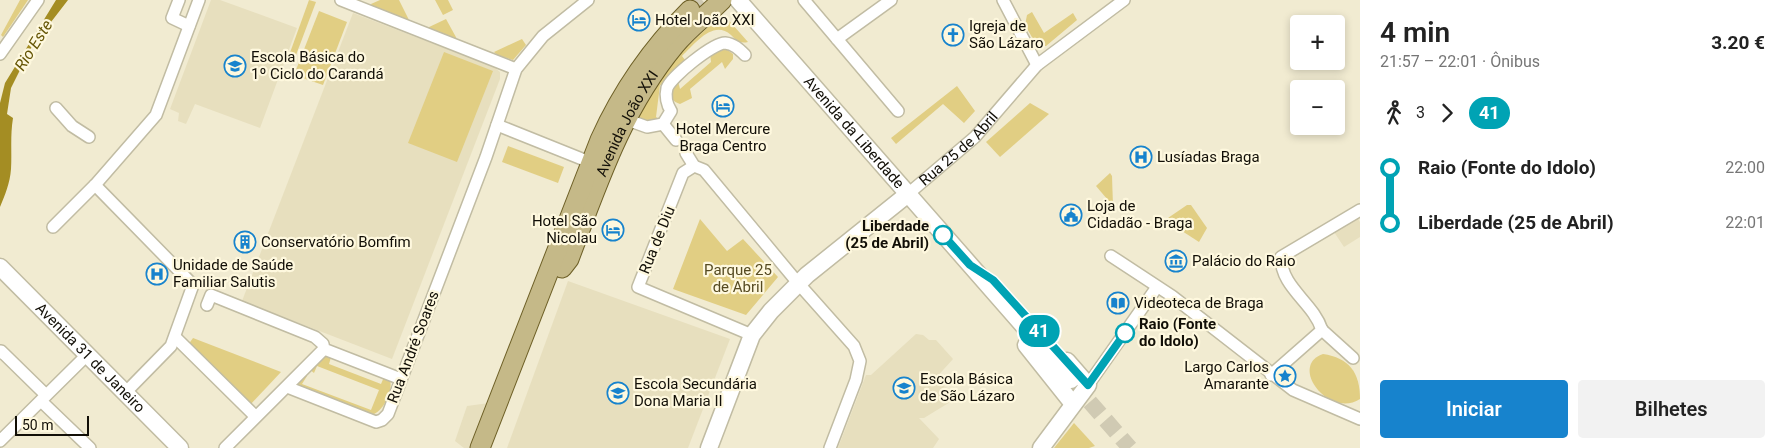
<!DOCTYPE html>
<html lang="pt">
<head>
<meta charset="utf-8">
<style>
	:root { --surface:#fff; --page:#f2f2f2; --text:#222; --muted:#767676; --accent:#1783cd }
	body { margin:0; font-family:Roboto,sans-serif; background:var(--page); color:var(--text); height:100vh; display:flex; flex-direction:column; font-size:19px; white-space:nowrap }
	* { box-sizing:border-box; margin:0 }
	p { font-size:16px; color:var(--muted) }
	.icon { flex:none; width:28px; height:28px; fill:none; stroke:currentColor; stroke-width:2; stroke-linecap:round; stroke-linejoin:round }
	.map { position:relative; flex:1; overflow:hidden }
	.side { display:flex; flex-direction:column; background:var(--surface); width:425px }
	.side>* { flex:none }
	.badge { padding:0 10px; border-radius:16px; font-size:18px; line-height:32px }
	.controls { position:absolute; left:1290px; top:15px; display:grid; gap:10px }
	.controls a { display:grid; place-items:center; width:55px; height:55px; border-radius:5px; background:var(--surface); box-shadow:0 2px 8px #0003; font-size:25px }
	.scale { position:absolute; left:15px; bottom:12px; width:74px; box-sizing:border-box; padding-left:5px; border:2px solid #120f07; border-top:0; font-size:14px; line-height:18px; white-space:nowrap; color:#120f07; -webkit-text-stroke:4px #fef8de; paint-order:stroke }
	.map>.badge { position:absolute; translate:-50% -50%; box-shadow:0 0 0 2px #fff }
	.legs { display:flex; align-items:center; gap:8px; height:55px; padding:0 20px; font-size:16px }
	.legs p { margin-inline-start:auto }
	.headline { display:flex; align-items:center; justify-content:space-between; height:85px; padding:0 20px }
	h1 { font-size:28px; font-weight:600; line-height:38px }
	.action { display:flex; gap:10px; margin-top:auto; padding:10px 20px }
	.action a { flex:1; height:58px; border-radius:5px; background:var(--accent); color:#fff; font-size:20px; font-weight:600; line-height:58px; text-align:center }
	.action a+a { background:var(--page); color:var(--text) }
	ul { padding:0 20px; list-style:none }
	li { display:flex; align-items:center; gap:18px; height:55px; font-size:19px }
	li i { display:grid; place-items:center; width:8px; height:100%; margin:0 6px; background:currentColor }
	li i::after { content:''; width:12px; height:12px; margin:-6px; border:4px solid; border-radius:50%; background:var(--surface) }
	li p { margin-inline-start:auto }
	li:first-child i { background:linear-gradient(#0000 50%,currentColor 0) }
	li:last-child i { background:linear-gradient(currentColor 50%,#0000 0) }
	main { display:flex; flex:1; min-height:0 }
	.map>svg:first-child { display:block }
</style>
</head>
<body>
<main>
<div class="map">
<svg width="1360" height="448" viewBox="0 0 1360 448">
	<rect width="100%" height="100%" fill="#f1ebd1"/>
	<!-- built -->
	<g fill="#e7dfbe">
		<polygon points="211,0 220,0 297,28 260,128 195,104 186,124 178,121 179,113 170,109"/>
		<polygon points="353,13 494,67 500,72 500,79 392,359 242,301"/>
		<polygon points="1357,217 1360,222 1360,237 1344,247 1334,232"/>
		<polygon points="568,281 730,339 688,448 507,448"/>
		<polygon points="916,334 923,335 929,340 936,340 953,359 934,380 960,396 924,418 919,418 939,439 933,448 838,448 866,375 871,375"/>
		<polygon points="489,403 470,448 464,448 455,441 467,406"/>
	</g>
	<!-- green -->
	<g fill="#e1ce83">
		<polygon points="20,0 28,0 3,37 1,35"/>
		<polygon points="309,0 316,2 293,63 287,61"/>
		<polygon points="380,0 399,0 410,22 372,6 371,4"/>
		<polygon points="435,0 448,0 453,10 443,15"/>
		<polygon points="319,11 347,22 323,85 294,75"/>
		<polygon points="1032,12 1044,33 1073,13 1077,20 1046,46 1037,46 1025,25 1027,15"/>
		<path d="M721,15l4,1 23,26c-8,2 -12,-2 -17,-7 -18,-16 -36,9 -49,21l3,4 -21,25h-4l-4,32 3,2 -12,3 -7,-2 -2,-7 39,-57z"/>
		<polygon points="446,19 457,39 427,28"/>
		<polygon points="522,39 526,45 513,60 497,55 494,52"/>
		<path d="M722,46l11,8v5l-8,10 -3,-7 -32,27 2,9 -12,6c-14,-5 -10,-15 -2,-23l2,8 31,-27 -1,-9z"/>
		<polygon points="444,52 493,71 457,162 408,143"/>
		<polygon points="957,86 975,111 964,123 943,104 896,144 891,138"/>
		<polygon points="1030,103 1049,114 1000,157 986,142"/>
		<polygon points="508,146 564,167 558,183 502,162"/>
		<polygon points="1110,173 1112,176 1113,206 1096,186"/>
		<polygon points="1187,205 1191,205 1207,228 1199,242 1165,220"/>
		<polygon points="700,219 727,251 743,239 778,277 746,315 673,289"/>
		<polygon points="193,338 281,372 249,406 188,345"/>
		<path d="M323,354h9l-3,10 52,20 3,-7 5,1c6,10 -5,32 -15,36l-5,-1 -73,-28 8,-10 3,1 -5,8 69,26 8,-20 -62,-24 -3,7 -5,-4z"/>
		<path d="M1323,354c26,4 37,18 37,45 -31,20 -72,-33 -37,-45z"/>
		<polygon points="1074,423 1095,446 1089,448 1054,448"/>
	</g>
	<!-- water -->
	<path fill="#a48d23" d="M56,0h12l-37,48 -20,40 -4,26 6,4c-3,18 -1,34 -2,51 -1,14 -6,26 -11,38v-104l5,-20z"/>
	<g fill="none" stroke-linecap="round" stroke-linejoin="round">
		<!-- secondary-tunnel -->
		<polyline stroke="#d0cab3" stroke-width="16" stroke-dasharray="16 8" stroke-linecap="butt" points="1074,384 1130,448"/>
		<!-- primary-tunnel -->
		<polyline stroke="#d0cab3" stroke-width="19" stroke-dasharray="19 9" stroke-linecap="butt" points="690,10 702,0"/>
		<!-- street casing -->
		<g stroke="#c1bca3" stroke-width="14">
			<g id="street">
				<polyline points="179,0 172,18 189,26"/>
				<polyline points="341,0 516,69"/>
				<polyline points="804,0 898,111"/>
				<polyline points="1003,0 1037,65"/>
				<polyline points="837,39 891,0"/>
				<polyline points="0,54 38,0"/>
				<polyline points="56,108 72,126 89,137"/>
				<polyline points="625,119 647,127 663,124"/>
				<path d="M663,124l8,-13c-4,-6 -6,-15 -4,-23 4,-11 46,-45 58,-45 9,1 14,6 20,12"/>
				<polyline points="663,124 676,140"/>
				<polyline points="497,125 582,159"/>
				<polyline points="686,153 694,166 704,170 798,283 854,346 860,361 856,380 830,448"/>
				<polyline points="694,166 683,173 638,287 752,335"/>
				<polyline points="95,185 193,285 171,346 125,393"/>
				<path id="s1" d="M908,194l67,-57 62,-72 87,-65"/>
				<polyline points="53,227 95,185 156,115 199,0"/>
				<polyline points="1111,256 1172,296 1293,390 1360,419"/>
				<polyline points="207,305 211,295 315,337 323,344 324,349 401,379"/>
				<path d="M1322,330c-9,-28 -41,-42 -41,-73l79,-47"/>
				<polyline points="1322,330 1353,358"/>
				<polyline points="175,337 252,413"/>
				<polyline points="0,353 1,351 46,395"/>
				<polyline points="1271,375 1322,330"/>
				<polyline points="1088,385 1157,287"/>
				<polyline points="287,387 376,422 382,420 388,414 486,157 516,69 543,36 588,0"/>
				<polyline points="41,401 90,448"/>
				<polyline points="0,441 87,355"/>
				<polyline points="225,448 324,349"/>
			</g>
		</g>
		<!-- secondary casing -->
		<g stroke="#c1bca3" stroke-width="19">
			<g id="secondary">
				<path id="s2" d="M738,0l333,380"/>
				<path id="s3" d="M0,267l180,181"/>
				<polyline points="1026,345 1073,404"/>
				<polyline points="709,448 752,335 771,311 807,275 908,194"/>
				<polyline points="1041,448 1088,385 1067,361"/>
			</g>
		</g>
		<!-- primary casing -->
		<g stroke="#6e6027" stroke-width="21">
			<g id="primary">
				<path id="s4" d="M562,268l7,-9c29,-77 53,-150 106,-214 14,-17 32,-30 47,-45"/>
				<path d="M480,448l120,-308c22,-49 52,-92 90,-130"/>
			</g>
		</g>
		<!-- street -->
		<use href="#street" stroke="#fff" stroke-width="11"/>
		<!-- secondary -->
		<use href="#secondary" stroke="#fff" stroke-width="16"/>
		<!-- primary -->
		<use href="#primary" stroke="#c5b988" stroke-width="19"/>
	</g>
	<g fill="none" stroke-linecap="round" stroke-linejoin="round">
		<!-- line-1 casing -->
		<g stroke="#fff" stroke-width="11">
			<polyline id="line-1" points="943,235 970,265 993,280 1088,385 1125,333"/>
		</g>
		<!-- line-1 -->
		<use href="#line-1" stroke="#00a3b4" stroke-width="8"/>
	</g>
	<!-- icons -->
	<defs>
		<g id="hotel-ring" transform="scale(1.125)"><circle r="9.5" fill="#fef8de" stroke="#1783cd" stroke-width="1.5"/><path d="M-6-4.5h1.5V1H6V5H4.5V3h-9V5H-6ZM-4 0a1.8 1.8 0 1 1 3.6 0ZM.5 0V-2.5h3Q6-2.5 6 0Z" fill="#1783cd"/></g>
		<g id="church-ring" transform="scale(1.125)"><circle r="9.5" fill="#fef8de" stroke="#1783cd" stroke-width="1.5"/><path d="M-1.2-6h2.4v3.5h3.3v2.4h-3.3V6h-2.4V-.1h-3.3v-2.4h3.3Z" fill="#1783cd"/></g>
		<g id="school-ring" transform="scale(1.125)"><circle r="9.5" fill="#fef8de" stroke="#1783cd" stroke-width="1.5"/><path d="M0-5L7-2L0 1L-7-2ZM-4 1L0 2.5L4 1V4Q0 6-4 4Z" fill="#1783cd"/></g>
		<g id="hospital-ring" transform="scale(1.125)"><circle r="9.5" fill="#fef8de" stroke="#1783cd" stroke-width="1.5"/><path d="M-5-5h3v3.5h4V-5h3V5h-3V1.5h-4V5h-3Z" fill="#1783cd"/></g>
		<g id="civic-ring" transform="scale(1.125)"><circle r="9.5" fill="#fef8de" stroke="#1783cd" stroke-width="1.5"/><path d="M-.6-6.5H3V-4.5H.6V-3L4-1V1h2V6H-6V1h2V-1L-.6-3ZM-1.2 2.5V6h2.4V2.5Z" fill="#1783cd"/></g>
		<g id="building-ring" transform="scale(1.125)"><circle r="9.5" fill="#fef8de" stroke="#1783cd" stroke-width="1.5"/><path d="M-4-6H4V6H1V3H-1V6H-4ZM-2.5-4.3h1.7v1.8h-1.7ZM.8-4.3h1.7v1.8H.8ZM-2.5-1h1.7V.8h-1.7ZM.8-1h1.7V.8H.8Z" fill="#1783cd"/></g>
		<g id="museum-ring" transform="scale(1.125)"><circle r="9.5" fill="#fef8de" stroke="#1783cd" stroke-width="1.5"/><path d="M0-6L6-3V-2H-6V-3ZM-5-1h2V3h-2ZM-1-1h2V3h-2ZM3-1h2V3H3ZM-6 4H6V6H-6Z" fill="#1783cd"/></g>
		<g id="library-ring" transform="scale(1.125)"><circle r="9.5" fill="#fef8de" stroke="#1783cd" stroke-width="1.5"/><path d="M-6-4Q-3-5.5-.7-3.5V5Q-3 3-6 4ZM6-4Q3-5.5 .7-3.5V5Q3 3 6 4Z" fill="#1783cd"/></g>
		<g id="sight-ring" transform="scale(1.125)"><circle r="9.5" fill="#fef8de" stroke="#1783cd" stroke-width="1.5"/><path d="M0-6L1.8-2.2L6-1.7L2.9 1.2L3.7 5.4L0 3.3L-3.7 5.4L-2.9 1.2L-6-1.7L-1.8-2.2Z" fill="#1783cd"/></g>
	</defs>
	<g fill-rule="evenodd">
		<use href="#hotel-ring" x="639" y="20"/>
		<use href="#church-ring" x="953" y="35"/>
		<use href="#school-ring" x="235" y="66"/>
		<use href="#hotel-ring" x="723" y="106"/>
		<use href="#hospital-ring" x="1141" y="157"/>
		<use href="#civic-ring" x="1071" y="215"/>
		<use href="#hotel-ring" x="613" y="230"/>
		<use href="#building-ring" x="245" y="242"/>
		<use href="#museum-ring" x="1176" y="261"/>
		<use href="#hospital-ring" x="157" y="274"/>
		<use href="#library-ring" x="1118" y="303"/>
		<use href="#sight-ring" x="1285" y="376"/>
		<use href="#school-ring" x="904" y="388"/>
		<use href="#school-ring" x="618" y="393"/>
	</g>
	<!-- markers -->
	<g fill="#fff" stroke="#00a3b4" stroke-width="2.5">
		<circle cx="943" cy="235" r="9"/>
		<circle cx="1125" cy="333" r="9"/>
	</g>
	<g text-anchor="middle" stroke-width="4.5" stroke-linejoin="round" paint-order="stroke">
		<!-- poi labels -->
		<g font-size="15" fill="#120f07" stroke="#fef8de" text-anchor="start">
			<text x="655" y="25">Hotel João XXI</text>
			<text x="969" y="31">Igreja de<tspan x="969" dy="17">São Lázaro</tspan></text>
			<text x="251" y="62">Escola Básica do<tspan x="251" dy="17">1º Ciclo do Carandá</tspan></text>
			<text x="723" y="134" text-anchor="middle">Hotel Mercure<tspan x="723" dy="17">Braga Centro</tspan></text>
			<text x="1157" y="162">Lusíadas Braga</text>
			<text x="1087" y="211">Loja de<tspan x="1087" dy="17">Cidadão - Braga</tspan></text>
			<text x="597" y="226" text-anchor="end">Hotel São<tspan x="597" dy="17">Nicolau</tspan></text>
			<text x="261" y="247">Conservatório Bomfim</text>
			<text x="1192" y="266">Palácio do Raio</text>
			<text x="173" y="270">Unidade de Saúde<tspan x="173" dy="17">Familiar Salutis</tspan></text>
			<text x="1134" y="308">Videoteca de Braga</text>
			<text x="1269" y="372" text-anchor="end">Largo Carlos<tspan x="1269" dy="17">Amarante</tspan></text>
			<text x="920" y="384">Escola Básica<tspan x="920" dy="17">de São Lázaro</tspan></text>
			<text x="634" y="389">Escola Secundária<tspan x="634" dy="17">Dona Maria II</tspan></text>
		</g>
		<!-- street labels -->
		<g font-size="15" fill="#120f07" stroke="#fef8de">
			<text dy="5" stroke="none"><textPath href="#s4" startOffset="159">Avenida João XXI</textPath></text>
			<text dy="5" stroke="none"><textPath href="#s2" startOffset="176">Avenida da Liberdade</textPath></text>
			<text dy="5" stroke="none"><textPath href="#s1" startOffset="68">Rua 25 de Abril</textPath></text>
			<text transform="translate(657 240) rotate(-68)" y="5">Rua de Diu</text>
			<text transform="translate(413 347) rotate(-69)" y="5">Rua André Soares</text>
			<text dy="5" stroke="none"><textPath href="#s3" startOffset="128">Avenida 31 de Janeiro</textPath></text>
		</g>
		<!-- stop labels -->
		<g font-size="15" font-weight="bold" fill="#120f07" stroke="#fef8de" text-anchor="end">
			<text x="929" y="231">Liberdade<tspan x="929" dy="17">(25 de Abril)</tspan></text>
			<text x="1139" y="329" text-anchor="start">Raio (Fonte<tspan x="1139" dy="17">do Idolo)</tspan></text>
		</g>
		<!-- park labels -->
		<g font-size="15" fill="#564b22" stroke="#fef8de">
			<text x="738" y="275">Parque 25<tspan x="738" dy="17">de Abril</tspan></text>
		</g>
		<!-- water labels -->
		<g font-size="16" font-style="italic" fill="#655505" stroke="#fef8de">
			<text transform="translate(33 45) rotate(-58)" y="6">Rio Este</text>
		</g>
	</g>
</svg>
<div class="controls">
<a>+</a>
<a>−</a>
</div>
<div class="scale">50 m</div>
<b class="badge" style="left:1039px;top:331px;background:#00a3b4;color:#fff">41</b>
</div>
<section class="side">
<div class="headline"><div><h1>4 min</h1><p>21:57 – 22:01 · Ônibus</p></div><b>3.20 €</b></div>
<div class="legs"><svg class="icon" aria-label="walk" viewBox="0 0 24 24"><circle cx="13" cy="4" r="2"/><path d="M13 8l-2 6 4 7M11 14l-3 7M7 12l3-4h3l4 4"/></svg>3<svg class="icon" aria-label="forward" viewBox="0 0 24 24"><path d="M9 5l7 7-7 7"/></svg><b class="badge" style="background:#00a3b4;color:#fff">41</b></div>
<ul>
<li><i style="color:#00a3b4"></i><b>Raio (Fonte do Idolo)</b><p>22:00</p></li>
<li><i style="color:#00a3b4"></i><b>Liberdade (25 de Abril)</b><p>22:01</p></li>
</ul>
<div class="action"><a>Iniciar</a><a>Bilhetes</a></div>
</section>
</main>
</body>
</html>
